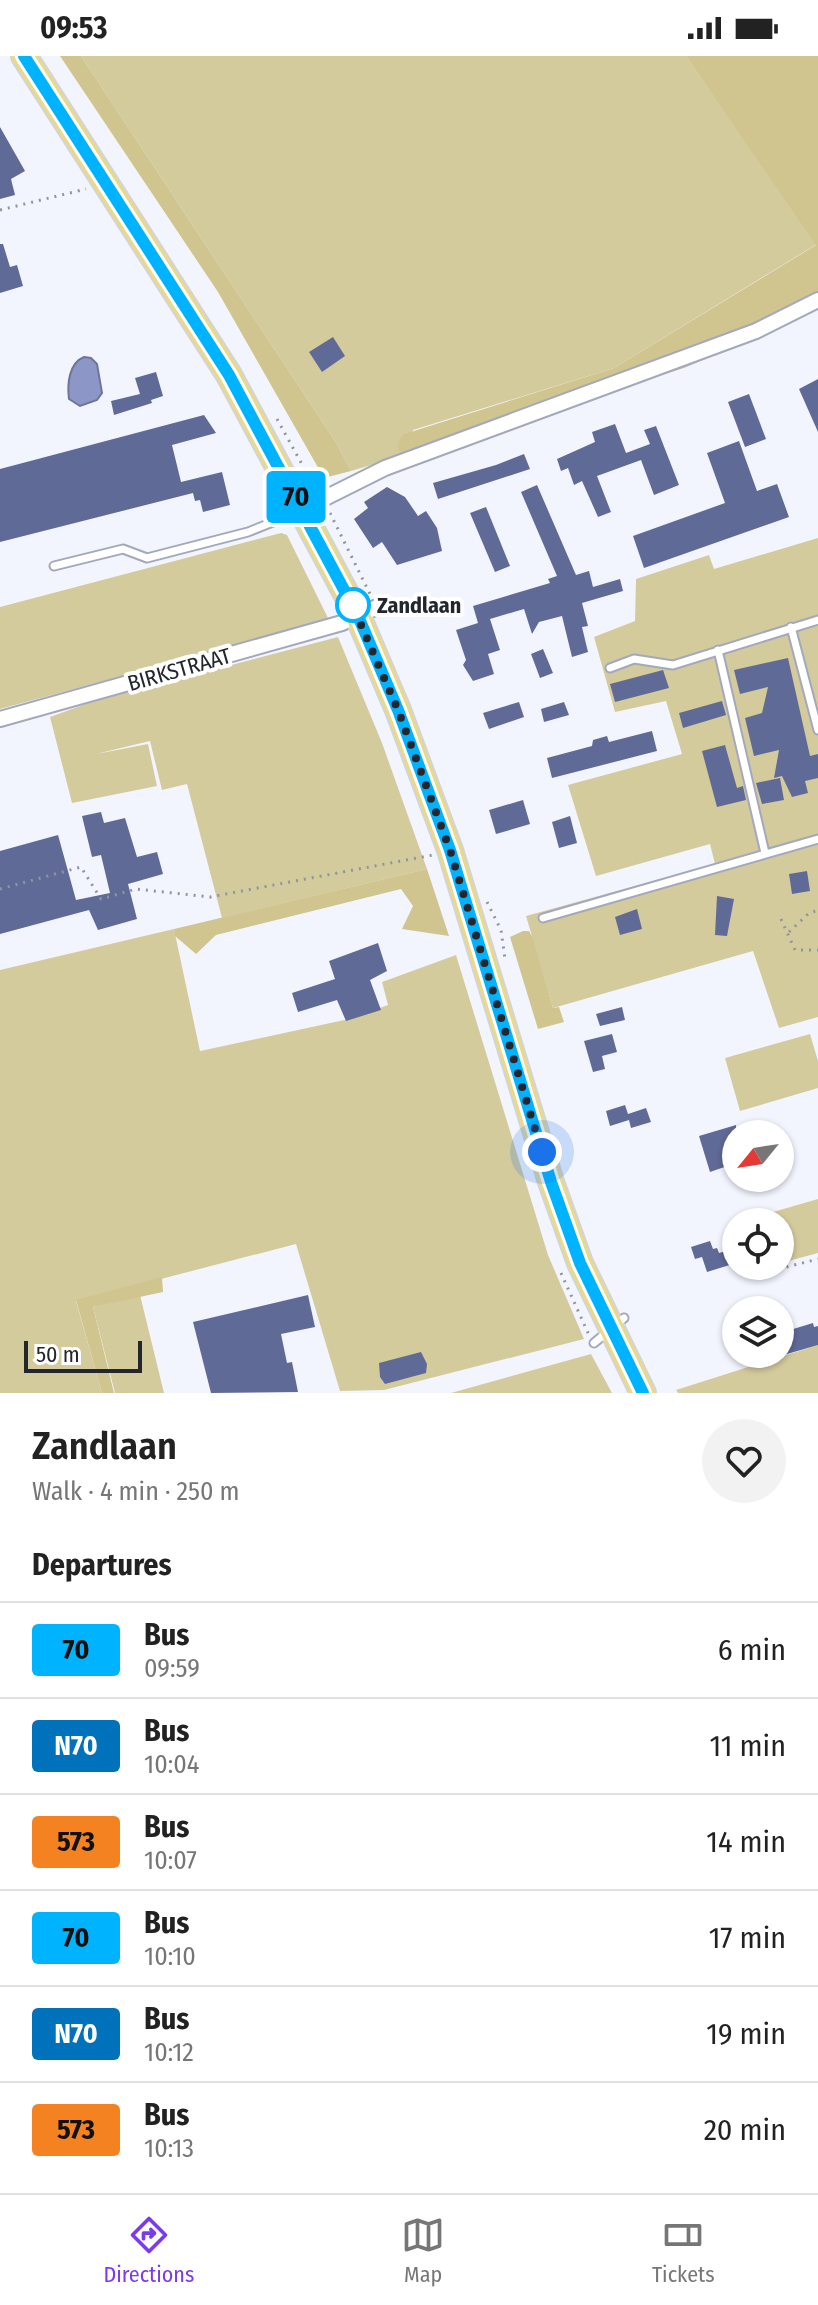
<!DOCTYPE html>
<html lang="en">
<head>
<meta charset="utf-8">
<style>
	:root { --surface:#fff; --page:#f2f2f2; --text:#222; --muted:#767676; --line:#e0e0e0; --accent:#7c3aed }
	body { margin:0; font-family:"Fira Sans Condensed",sans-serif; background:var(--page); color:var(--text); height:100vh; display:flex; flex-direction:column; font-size:30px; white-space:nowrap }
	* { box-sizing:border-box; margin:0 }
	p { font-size:26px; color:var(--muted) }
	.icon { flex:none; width:44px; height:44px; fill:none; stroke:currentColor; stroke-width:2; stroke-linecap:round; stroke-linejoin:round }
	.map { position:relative; height:1337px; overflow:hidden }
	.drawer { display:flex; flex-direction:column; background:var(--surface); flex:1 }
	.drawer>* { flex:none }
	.badge { padding:0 16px; border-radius:6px; font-size:28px; line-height:52px }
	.needle { width:52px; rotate:240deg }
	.buttons { position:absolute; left:722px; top:1064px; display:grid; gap:16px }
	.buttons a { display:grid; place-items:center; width:72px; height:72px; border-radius:50%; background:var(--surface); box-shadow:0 2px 6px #0004; font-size:40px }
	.scale { position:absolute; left:24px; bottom:20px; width:118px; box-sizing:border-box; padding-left:8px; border:4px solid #24262e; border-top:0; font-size:22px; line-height:28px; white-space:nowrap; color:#24262e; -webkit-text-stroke:6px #fff; paint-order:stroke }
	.you { position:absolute; width:40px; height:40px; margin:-20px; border:6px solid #fff; border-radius:50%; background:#1a73e8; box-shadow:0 0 0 12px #1a73e833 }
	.map>.badge { position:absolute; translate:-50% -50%; box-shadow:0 0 0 4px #fff }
	h2 { padding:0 32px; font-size:30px; line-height:72px }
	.round { display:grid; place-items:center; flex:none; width:84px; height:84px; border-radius:42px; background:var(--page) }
	.overview { display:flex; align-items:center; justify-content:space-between; height:136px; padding:0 32px }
	h1 { font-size:38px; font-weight:600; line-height:60px }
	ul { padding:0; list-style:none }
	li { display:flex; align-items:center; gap:24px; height:96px; padding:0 32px; border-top:2px solid var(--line) }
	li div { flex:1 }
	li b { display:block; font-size:30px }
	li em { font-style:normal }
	li .badge { min-width:88px; font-weight:700; text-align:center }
	.status { display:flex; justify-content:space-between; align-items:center; height:56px; padding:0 40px; background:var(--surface); direction:ltr }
	.status svg { height:22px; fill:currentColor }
	.tab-bar { display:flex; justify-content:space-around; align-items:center; height:112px; border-top:2px solid var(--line); background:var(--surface); font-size:22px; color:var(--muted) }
	.tab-bar a { display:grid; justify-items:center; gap:4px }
	.tab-bar .current { color:var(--accent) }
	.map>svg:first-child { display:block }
</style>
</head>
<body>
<div class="status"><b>09:53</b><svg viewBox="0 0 49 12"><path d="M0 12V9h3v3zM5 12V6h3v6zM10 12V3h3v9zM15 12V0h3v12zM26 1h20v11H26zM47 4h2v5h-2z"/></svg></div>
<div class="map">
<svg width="818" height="1337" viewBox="0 0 818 1337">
	<rect width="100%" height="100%" fill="#f3f5fe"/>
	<!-- green -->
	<g fill="#d4cb9d">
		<polygon points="81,0 686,0 817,188 614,312 413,374 402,400 351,415 337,388"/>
		<polygon points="281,477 287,479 329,564 0,653 0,551"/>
		<polygon points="818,482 818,961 779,972 753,895 553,952 526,860 715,808 710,788 596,820 568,729 682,698 666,645 615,656 594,581 635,565 636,523 709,499 714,513"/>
		<polygon points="338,581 382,687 427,813 222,862 187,728 162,734 150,685 96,698 148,688 157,730 72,747 50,661 94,645"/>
		<polygon points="174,873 200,995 349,963 388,949 382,926 456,899 548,1199 584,1283 384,1334 340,1335 296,1188 76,1245 102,1337 0,1337 0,914"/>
		<polygon points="810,978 818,1005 818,1032 740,1055 725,1002"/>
		<polygon points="818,1143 818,1197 781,1207 780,1166 768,1166 766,1158"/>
		<polygon points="140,1239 164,1337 115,1337 93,1251"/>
		<polygon points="818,1289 818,1337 678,1337 676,1334"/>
		<polygon points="591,1298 612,1337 451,1337"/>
	</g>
	<!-- forest -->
	<g fill="#d0c48f">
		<polygon points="60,0 81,0 337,388 351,415 324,422 218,236"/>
		<path d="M686,0h132v238l-104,61 -30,13 -282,88c-6,-9 -5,-15 2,-22l210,-66 202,-123z"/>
		<polygon points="427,813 449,880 402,873 413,850 401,833 216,879 196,898 175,880 174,873"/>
		<polygon points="523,875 529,875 533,882 553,952 559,951 564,966 538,973 510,881"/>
		<polygon points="162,1221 163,1236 93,1251 114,1337 102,1337 76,1244"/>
	</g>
	<!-- water -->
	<path fill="#8c97c7" stroke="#6d7599" stroke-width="2" d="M84,301l7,1 6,6 5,29 -5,7 -17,6 -11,-7c-2,-15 0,-36 15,-42z"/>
	<!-- building -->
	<g fill="#606a97">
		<polygon points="0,71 25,115 11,123 15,139 0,143"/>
		<polygon points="0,188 3,188 10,211 17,209 23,230 0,237"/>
		<polygon points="333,281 345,300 322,316 309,296"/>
		<polygon points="156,316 163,340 151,344 152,347 114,359 111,345 140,338 135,322"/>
		<polygon points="818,323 818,376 799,333"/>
		<polygon points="749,338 766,383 745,391 728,346"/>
		<polygon points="204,359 216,377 172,389 181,426 222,416 230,449 203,456 200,444 195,445 193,437 0,486 0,413"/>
		<polygon points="615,368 626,397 650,388 644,374 656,370 679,429 654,439 641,404 597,420 611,456 598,461 582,425 574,429 568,412 561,415 557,403 595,386 592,376"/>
		<polygon points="739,385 757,435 777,428 789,461 644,512 633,480 725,447 707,397"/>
		<polygon points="524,398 530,413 438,443 433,427 496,409"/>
		<polygon points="537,429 576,519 589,515 593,531 620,523 623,535 582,547 588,570 582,571 588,596 572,601 562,560 539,566 532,578 524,553 490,563 500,594 488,598 494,618 473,625 463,609 466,604 456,574 478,567 473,550 550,527 548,523 557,520 521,436"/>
		<polygon points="387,431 405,441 418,460 426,455 437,472 442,495 397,509 382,486 373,492 354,463 368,452 364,446"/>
		<polygon points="486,451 510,510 495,516 470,457"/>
		<polygon points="543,593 553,617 540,622 531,598"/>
		<polygon points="788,602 810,700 818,698 818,722 805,725 808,737 792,741 782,720 774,722 779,694 754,700 745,662 762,657 768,631 740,638 734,614"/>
		<polygon points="663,614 669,632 615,646 610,628"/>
		<polygon points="722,645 726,659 683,672 679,657"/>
		<polygon points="519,646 524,661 489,673 483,657"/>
		<polygon points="564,646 569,659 544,666 541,653"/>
		<polygon points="652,675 657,695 552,722 547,702 592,690 593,684 607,680 609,686"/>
		<polygon points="725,689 737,732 743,730 746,744 717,751 702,695"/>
		<polygon points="780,722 784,744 762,748 756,727"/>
		<polygon points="523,744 530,768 496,778 489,754"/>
		<polygon points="101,756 104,767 125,762 137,801 157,796 163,818 128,828 137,863 98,874 89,854 0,878 0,795 58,779 76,844 110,837 101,799 92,801 82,760"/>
		<polygon points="570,760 577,787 559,792 552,766"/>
		<polygon points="807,815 810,835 792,838 789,818"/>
		<polygon points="717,840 734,843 727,880 715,879"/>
		<polygon points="637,853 642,873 620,879 615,861"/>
		<polygon points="378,887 387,915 370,924 381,954 346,965 337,944 298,956 292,937 335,923 329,905"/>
		<polygon points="622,951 625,964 600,970 596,958"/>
		<polygon points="612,978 617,996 602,1000 605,1013 593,1016 584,985"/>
		<polygon points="625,1049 628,1058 646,1052 651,1066 631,1072 629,1064 610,1070 606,1055"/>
		<polygon points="736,1069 736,1107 710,1116 699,1080"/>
		<polygon points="710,1185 713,1193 717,1192 719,1197 736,1192 736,1207 707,1216 702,1201 695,1203 691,1191"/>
		<polygon points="308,1239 315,1271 281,1278 287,1307 292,1306 298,1336 211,1337 193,1266"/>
		<polygon points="813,1267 814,1271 818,1270 818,1289 780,1300 780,1277"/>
		<polygon points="421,1296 427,1308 426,1317 385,1328 380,1321 379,1307"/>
	</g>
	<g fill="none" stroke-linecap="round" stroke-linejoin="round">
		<!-- lane casing -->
		<g stroke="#a3a8bc" stroke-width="11">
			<g id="lane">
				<polyline points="54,510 123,493 147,502 248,476 298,456"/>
				<polyline points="791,571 818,674"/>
				<polyline points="718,594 765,797"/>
				<polyline points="610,612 634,603 673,609 818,564"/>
				<polyline points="543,862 818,783"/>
				<polyline points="594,1287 624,1262"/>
			</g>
		</g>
		<!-- street casing -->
		<g stroke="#a3a8bc" stroke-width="18">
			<g id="street">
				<polyline points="303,453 385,412 756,275 818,244"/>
				<polyline points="0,663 342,567 377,551"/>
			</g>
		</g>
		<!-- primary casing -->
		<g stroke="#d3d4d5" stroke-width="28">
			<polyline id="primary" points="24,0 229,319 358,560 398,654 450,794 551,1126 580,1207 643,1337"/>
		</g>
		<!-- path -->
		<g stroke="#92949d" stroke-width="3" stroke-dasharray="2 6" stroke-linecap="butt">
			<polyline points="0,154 86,133"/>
			<polyline points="277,363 314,430"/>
			<polyline points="330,457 371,540"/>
			<polyline points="0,833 81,811 101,843 136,833 210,841 433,799"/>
			<polyline points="487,846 501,874 505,903"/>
			<polyline points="781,863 795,894 818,894"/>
			<polyline points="789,876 808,858 818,854"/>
			<polyline points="771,1215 818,1203"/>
			<polyline points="561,1217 589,1279"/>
		</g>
		<!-- lane -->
		<use href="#lane" stroke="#fff" stroke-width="7"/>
		<!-- street -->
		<use href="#street" stroke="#fff" stroke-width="14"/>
		<!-- primary -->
		<use href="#primary" stroke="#e9d988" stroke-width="24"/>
	</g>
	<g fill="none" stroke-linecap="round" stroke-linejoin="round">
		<!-- line casing -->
		<g stroke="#fff" stroke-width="18">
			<polyline id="line" points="24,0 229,319 358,560 398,654 450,794 551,1126 580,1207 643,1337"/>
		</g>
		<!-- line -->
		<use href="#line" stroke="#00b3ff" stroke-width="12"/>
		<!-- walk -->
		<polyline stroke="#24262e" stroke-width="8" stroke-dasharray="0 14.4" points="353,549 351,546 398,654 450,794 542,1096"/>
	</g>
	<!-- markers -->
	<circle fill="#fff" stroke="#00b3ff" stroke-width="4" cx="353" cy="549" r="16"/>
	<g text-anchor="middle" stroke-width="8" stroke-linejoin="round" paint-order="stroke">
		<!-- stop labels -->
		<g font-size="22" font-weight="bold" fill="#24262e" stroke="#fff" text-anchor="start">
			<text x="377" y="557">Zandlaan</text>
		</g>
		<!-- street labels -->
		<g font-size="22" fill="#24262e" stroke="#fff">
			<text transform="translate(179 613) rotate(-16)" y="8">BIRKSTRAAT</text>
		</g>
	</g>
</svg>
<div class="buttons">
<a><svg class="needle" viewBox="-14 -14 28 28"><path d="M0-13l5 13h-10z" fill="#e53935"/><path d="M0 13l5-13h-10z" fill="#767676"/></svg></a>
<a><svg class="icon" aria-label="locate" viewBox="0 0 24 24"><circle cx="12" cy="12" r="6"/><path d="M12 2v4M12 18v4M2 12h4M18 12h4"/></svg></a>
<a><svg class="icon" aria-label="layers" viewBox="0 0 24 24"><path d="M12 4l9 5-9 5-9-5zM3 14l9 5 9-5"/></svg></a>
</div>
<div class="scale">50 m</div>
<div class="you" style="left:542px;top:1096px"></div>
<b class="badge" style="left:296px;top:441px;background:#00b3ff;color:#111">70</b>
</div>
<section class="drawer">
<div class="overview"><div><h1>Zandlaan</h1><p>Walk · 4 min · 250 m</p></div><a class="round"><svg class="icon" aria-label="heart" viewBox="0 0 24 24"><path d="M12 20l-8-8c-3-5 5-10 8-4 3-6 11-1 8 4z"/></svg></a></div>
<h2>Departures</h2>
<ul>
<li><span class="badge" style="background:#00b3ff;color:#111">70</span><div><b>Bus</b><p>09:59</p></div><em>6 min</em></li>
<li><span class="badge" style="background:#0072bc;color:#fff">N70</span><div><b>Bus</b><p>10:04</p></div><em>11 min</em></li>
<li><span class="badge" style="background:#f58220;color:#111">573</span><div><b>Bus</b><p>10:07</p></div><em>14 min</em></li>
<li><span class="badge" style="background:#00b3ff;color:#111">70</span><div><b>Bus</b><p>10:10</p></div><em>17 min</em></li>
<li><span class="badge" style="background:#0072bc;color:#fff">N70</span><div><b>Bus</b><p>10:12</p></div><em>19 min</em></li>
<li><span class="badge" style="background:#f58220;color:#111">573</span><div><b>Bus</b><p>10:13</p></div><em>20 min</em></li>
</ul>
</section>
<nav class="tab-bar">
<a class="current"><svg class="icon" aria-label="directions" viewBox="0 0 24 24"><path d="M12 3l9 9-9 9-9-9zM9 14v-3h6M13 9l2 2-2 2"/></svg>Directions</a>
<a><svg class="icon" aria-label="map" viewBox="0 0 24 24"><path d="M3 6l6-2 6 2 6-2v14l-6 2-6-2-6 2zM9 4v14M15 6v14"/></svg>Map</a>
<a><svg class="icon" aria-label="tickets" viewBox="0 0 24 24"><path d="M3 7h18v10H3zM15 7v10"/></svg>Tickets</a>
</nav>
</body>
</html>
